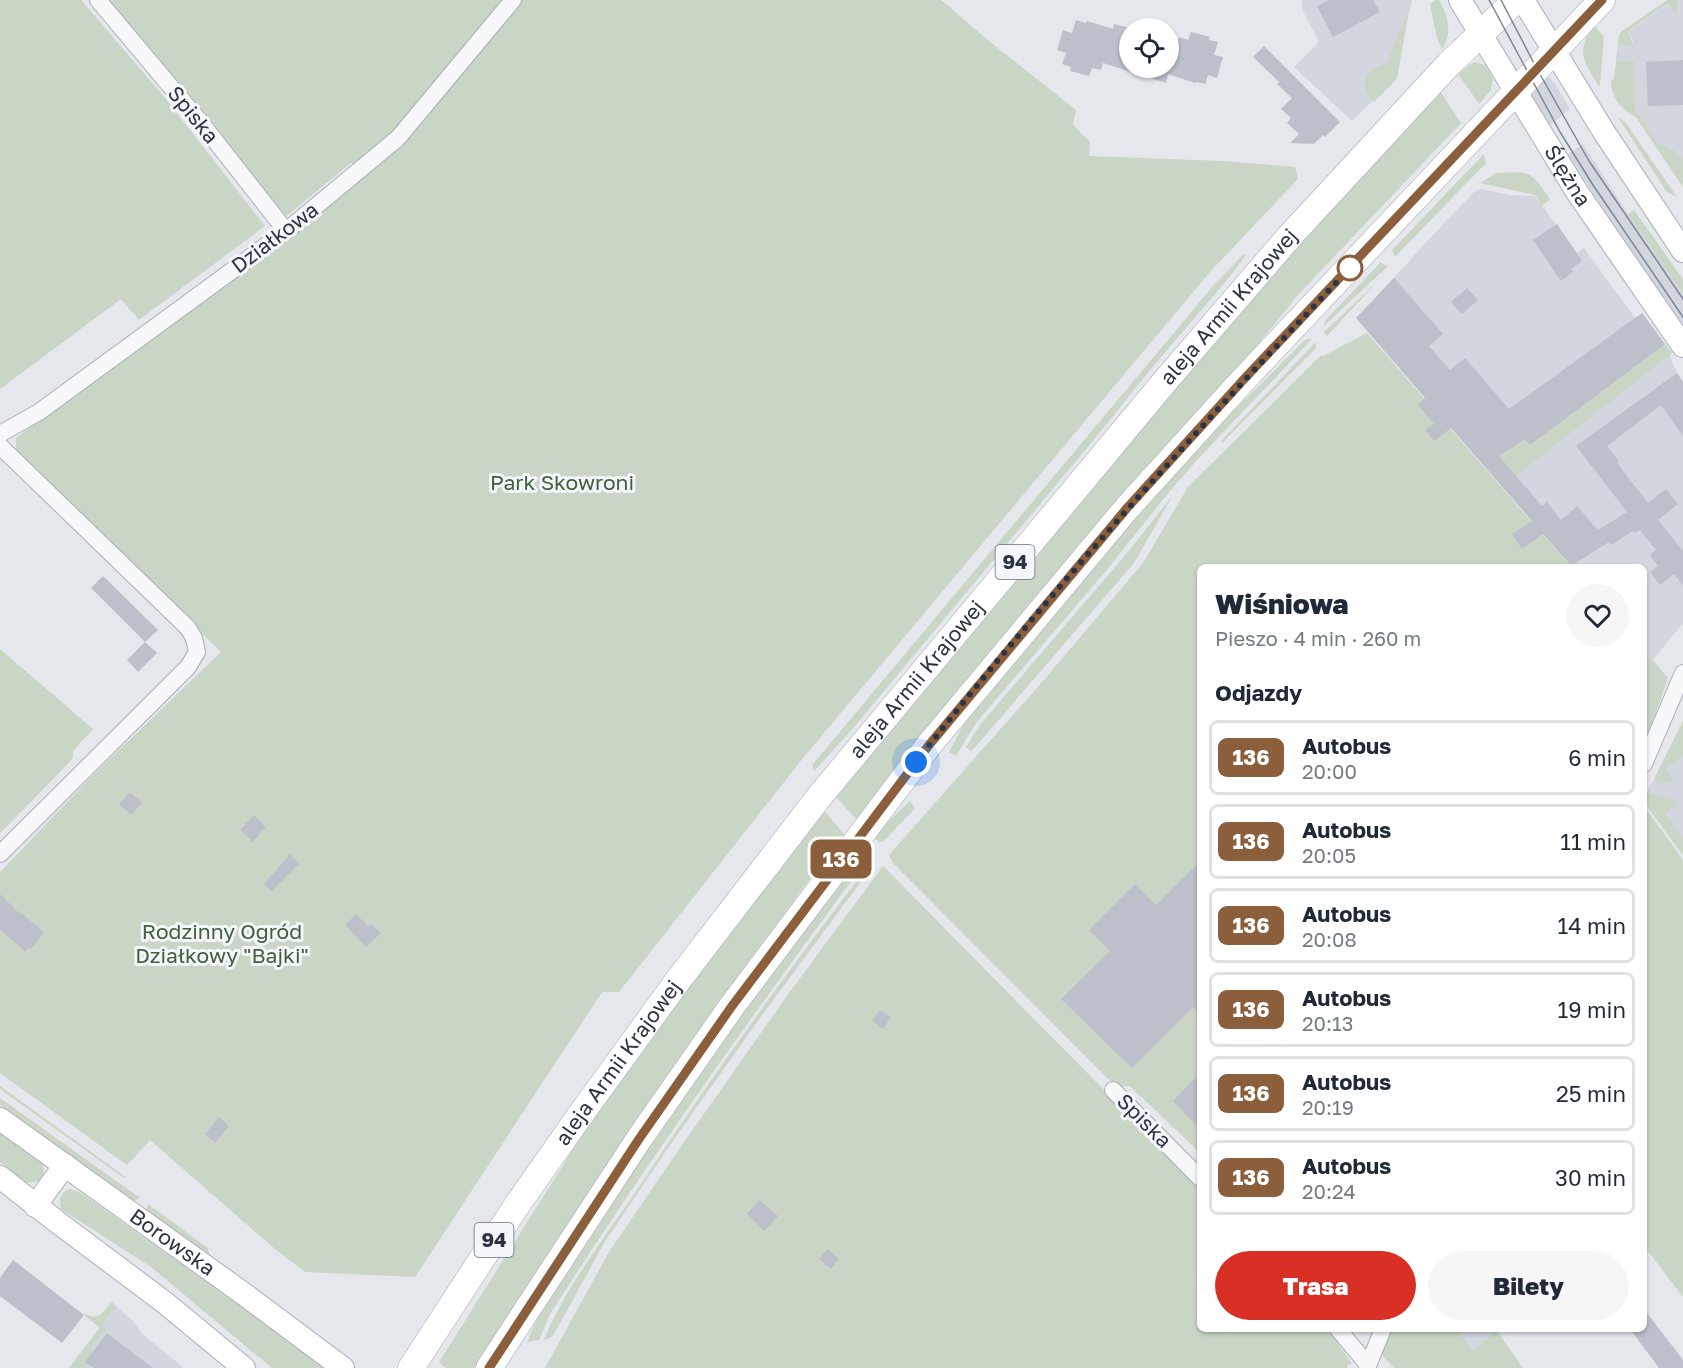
<!DOCTYPE html>
<html lang="pl">
<head>
<meta charset="utf-8">
<style>
	:root { --surface:#fff; --page:#f6f6f7; --text:#1f2937; --muted:#747a83; --line:#e0e1e3; --accent:#d93025 }
	body { margin:0; font-family:"Golos Text",sans-serif; background:var(--page); color:var(--text); height:100vh; display:flex; flex-direction:column; font-size:22px; white-space:nowrap }
	* { box-sizing:border-box; margin:0 }
	p { font-size:20px; color:var(--muted) }
	.icon { flex:none; width:33px; height:33px; fill:none; stroke:currentColor; stroke-width:2; stroke-linecap:round; stroke-linejoin:round }
	.map { position:relative; flex:1; overflow:hidden }
	.details { position:absolute; left:1197px; top:564px; width:450px; height:768px; display:flex; flex-direction:column; background:var(--surface); border-radius:9px; box-shadow:0 2px 4px #0004 }
	.details>* { flex:none }
	.badge { padding:0 12px; border-radius:9px; font-size:21px; line-height:39px }
	.fabs { position:absolute; left:1119px; top:18px; display:grid; gap:12px }
	.fabs a { display:grid; place-items:center; width:60px; height:60px; border-radius:50%; background:var(--surface); box-shadow:0 2px 4px #0004; font-size:30px }
	.you { position:absolute; width:30px; height:30px; margin:-15px; border:4px solid #fff; border-radius:50%; background:#1a73e8; box-shadow:0 0 0 9px #1a73e833 }
	.map>.badge { position:absolute; translate:-50% -50%; box-shadow:0 0 0 3px #fff }
	h2 { padding:0 18px; font-size:22px; line-height:54px }
	.round { display:grid; place-items:center; flex:none; width:63px; height:63px; border-radius:32px; background:var(--page) }
	.headline { display:flex; align-items:center; justify-content:space-between; height:102px; padding:0 18px }
	h1 { font-size:28px; font-weight:800; line-height:45px }
	.primary-button { display:flex; gap:12px; margin-top:auto; padding:12px 18px }
	.primary-button a { flex:1; height:69px; border-radius:36px; background:var(--accent); color:#fff; font-size:24px; font-weight:800; line-height:69px; text-align:center }
	.primary-button a+a { background:var(--page); color:var(--text) }
	ul { padding:0; list-style:none }
	li { display:flex; align-items:center; gap:18px; height:75px; margin:0 12px 9px; padding:0 6px; border:3px solid var(--line); border-radius:9px }
	li div { flex:1 }
	li b { display:block; font-size:22px }
	li em { font-style:normal }
	li .badge { min-width:66px; font-weight:700; text-align:center }
	.map>svg:first-child { display:block }
</style>
</head>
<body>
<div class="map">
<svg width="1683" height="1368" viewBox="0 0 1683 1368">
	<rect width="100%" height="100%" fill="#e4e7ec"/>
	<!-- built -->
	<g fill="#d2d6de">
		<polygon points="1302,0 1412,0 1394,79 1352,121 1294,67 1319,42 1302,9"/>
		<polygon points="1673,0 1683,0 1683,159 1673,149 1657,142 1635,108 1634,62 1618,62 1618,46 1632,45 1633,40 1628,32"/>
		<polygon points="1544,77 1550,78 1555,84 1570,109 1547,127 1535,105 1532,94"/>
		<polygon points="1583,144 1628,214 1683,293 1683,324 1630,251 1568,154"/>
		<polygon points="1480,189 1511,195 1535,196 1577,253 1584,248 1635,318 1642,313 1665,344 1677,373 1683,382 1683,623 1653,660 1644,650 1644,567 1572,567 1357,318 1444,223 1474,192"/>
		<polygon points="1683,721 1683,855 1649,809 1644,797 1666,758"/>
		<polygon points="116,1306 133,1321 141,1333 184,1368 69,1368"/>
		<polygon points="1467,1329 1496,1329 1497,1331 1473,1350 1461,1333"/>
	</g>
	<!-- green -->
	<g fill="#c9d6c5">
		<polygon points="0,0 81,0 165,98 265,226 139,320 121,299 0,389"/>
		<polygon points="105,0 941,0 989,41 1076,110 1073,125 1090,142 1089,156 1222,161 1295,167 1298,179 1209,273 803,758 619,992 602,992 415,1277 305,1272 275,1249 150,1140 127,1165 0,1073 0,872 96,772 221,652 16,453 16,438 140,345 307,226 314,217 362,176 351,163 284,218"/>
		<path d="M1436,0h3c9,15 14,34 3,49l-5,-11 -7,-34z"/>
		<path d="M1667,0h9l2,5 -2,9 -8,-11 -40,28 5,14 -15,1v16l16,-1 1,47 22,34 16,7 10,10v28l-47,-70c-14,-6 -26,-22 -25,-37l3,-1 5,-44 2,-3z"/>
		<path d="M1409,9l-12,70 -23,23c-18,-16 -8,-33 12,-39z"/>
		<path d="M1594,25l10,12 -4,48h-2c-15,-23 -22,-35 -4,-60z"/>
		<polygon points="1474,62 1485,65 1493,79 1491,90 1479,104 1458,74"/>
		<polygon points="1440,91 1461,123 1297,296 1234,374 857,820 834,795 1233,315"/>
		<polygon points="1617,116 1626,123 1677,197 1667,192"/>
		<polygon points="1484,154 1486,163 1395,257 1392,250"/>
		<path d="M1496,173c34,-2 35,-2 54,26l-8,7 -7,-11 -55,-12z"/>
		<polygon points="1634,210 1683,279 1683,293 1628,214"/>
		<polygon points="1244,254 1246,255 1227,280 1150,370 1102,430 849,733 814,771 813,769 813,764 1213,286"/>
		<polygon points="1380,263 1388,266 1324,326 1325,321"/>
		<polygon points="1375,284 1327,336 1324,332"/>
		<polygon points="1367,333 1571,567 1200,567 1200,1153 1130,1086 1116,1087 893,863 889,855 1043,681 1143,563 1188,487 1321,355 1323,356"/>
		<polygon points="1306,339 1312,339 1197,460 1165,497 1105,572 976,723 956,756 949,752 968,716 1161,488 1215,429"/>
		<polygon points="1316,342 1316,348 1222,443 1221,441"/>
		<polygon points="1665,344 1672,353 1516,476 1498,454 1522,434 1530,444"/>
		<polygon points="1173,495 1134,563 977,745 971,751 966,747 979,726 1132,547"/>
		<polygon points="0,649 93,729 73,751 73,758 62,770 0,833"/>
		<polygon points="1644,650 1668,678 1650,729 1644,740"/>
		<path d="M1683,721v35l-17,13 7,10c-6,5 -12,5 -19,0z"/>
		<polygon points="1646,792 1672,800 1677,805 1665,814 1683,837 1683,855 1649,809 1644,797"/>
		<polygon points="910,801 915,808 887,838 882,842 879,842 873,836"/>
		<polygon points="1644,806 1683,860 1683,1297 1644,1246"/>
		<path d="M823,809l21,25c-132,172 -252,352 -370,534h-29l-6,-6 150,-238 61,-87z"/>
		<path d="M860,851l7,9c-110,148 -217,298 -317,454l-11,26 -12,2 15,-35 150,-225z"/>
		<path d="M869,865l2,3 -111,150 -90,127 -66,98 -51,93 -9,4c21,-52 61,-103 93,-150 73,-111 151,-220 232,-325z"/>
		<polygon points="883,866 1200,1187 1200,1329 1328,1329 1352,1364 1347,1365 1347,1368 545,1368 609,1252 675,1155 789,993"/>
		<polygon points="0,1086 113,1168 125,1177 124,1178 0,1089"/>
		<polygon points="0,1098 140,1198 133,1201 0,1105"/>
		<polygon points="0,1132 43,1165 44,1175 40,1181 27,1183 0,1162"/>
		<polygon points="70,1189 81,1193 328,1368 272,1368 151,1267 61,1209 60,1198 65,1191"/>
		<polygon points="148,1204 208,1248 209,1255 146,1211"/>
		<polygon points="112,1302 116,1306 102,1325 106,1329 91,1348 95,1351 83,1368 69,1368 100,1328 84,1315 85,1314 94,1317 100,1315"/>
		<polygon points="1390,1329 1467,1329 1461,1334 1473,1350 1497,1331 1523,1368 1394,1368 1380,1353"/>
	</g>
	<!-- building -->
	<g fill="#bbc0ca">
		<polygon points="1329,0 1373,0 1380,12 1333,37 1317,6"/>
		<polygon points="1076,20 1086,23 1087,21 1113,29 1114,24 1130,28 1130,68 1168,68 1168,47 1175,49 1179,37 1188,40 1191,32 1210,37 1209,40 1218,42 1214,55 1223,57 1217,78 1208,75 1205,84 1196,82 1195,83 1168,74 1166,83 1103,63 1101,70 1092,68 1089,76 1070,71 1071,67 1062,64 1066,53 1057,50 1063,30 1072,33"/>
		<polygon points="1264,46 1340,122 1325,137 1323,135 1314,144 1290,143 1299,134 1287,123 1291,118 1281,109 1292,98 1277,84 1279,82 1253,57"/>
		<polygon points="1683,60 1683,105 1648,106 1646,62"/>
		<polygon points="1557,224 1582,261 1571,269 1573,272 1561,281 1533,240"/>
		<polygon points="1394,278 1443,334 1429,346 1450,370 1465,358 1509,409 1642,313 1665,344 1530,445 1525,439 1499,456 1542,506 1547,502 1561,520 1577,506 1598,530 1627,512 1576,446 1677,373 1683,382 1683,436 1661,405 1607,446 1619,461 1617,463 1648,503 1666,489 1678,504 1658,520 1683,551 1683,585 1674,574 1660,585 1650,572 1658,566 1650,555 1656,550 1640,530 1634,533 1633,531 1611,545 1609,542 1571,566 1543,534 1522,549 1512,534 1532,521 1451,428 1434,441 1425,430 1434,424 1418,405 1425,398 1356,318"/>
		<polygon points="1467,288 1478,300 1462,314 1451,302"/>
		<polygon points="103,576 158,630 145,642 91,588"/>
		<polygon points="145,642 157,653 138,672 127,660"/>
		<polygon points="130,792 142,803 131,815 119,804"/>
		<polygon points="254,815 266,827 253,842 240,830"/>
		<polygon points="290,854 299,864 271,891 264,884"/>
		<polygon points="1200,862 1200,1014 1193,1007 1132,1068 1061,999 1110,951 1089,930 1135,884 1156,905"/>
		<polygon points="0,894 20,914 21,913 44,932 31,949 29,947 25,952 0,929"/>
		<polygon points="356,914 368,926 371,924 381,933 366,947 345,925"/>
		<polygon points="880,1010 891,1017 883,1029 872,1021"/>
		<polygon points="1200,1073 1200,1129 1173,1101"/>
		<polygon points="219,1117 229,1126 215,1143 205,1134"/>
		<polygon points="759,1200 778,1216 764,1231 747,1214"/>
		<polygon points="828,1249 839,1259 831,1269 819,1259"/>
		<polygon points="13,1260 84,1315 62,1343 0,1296 0,1278"/>
		<polygon points="1644,1309 1683,1360 1683,1368 1659,1368 1630,1329 1644,1329"/>
		<polygon points="107,1333 153,1368 94,1368 85,1362"/>
	</g>
	<g fill="none" stroke-linecap="round" stroke-linejoin="round">
		<!-- street casing -->
		<g stroke="#a9aeb7" stroke-width="18">
			<g id="street">
				<polyline points="98,0 202,124 286,231"/>
				<polyline points="0,434 39,412 286,231 398,138 513,0"/>
				<polyline points="0,446 188,628 194,638 197,652 188,667 0,854"/>
				<polyline points="1644,764 1683,673"/>
				<polyline points="1113,1090 1200,1178"/>
				<polyline points="1338,1329 1368,1365"/>
				<polyline points="1367,1368 1383,1329"/>
			</g>
		</g>
		<!-- secondary casing -->
		<g stroke="#a9aeb7" stroke-width="24">
			<g id="secondary">
				<path id="s1" d="M1460,0l117,192 106,154"/>
				<polyline points="1523,0 1604,132 1683,251"/>
				<path id="s2" d="M0,1119l244,175 99,74"/>
				<polyline points="0,1177 56,1221 164,1302 244,1368"/>
				<polyline points="35,1206 65,1165"/>
			</g>
		</g>
		<!-- primary casing -->
		<g stroke="#a3abb8" stroke-width="27">
			<g id="primary">
				<path id="s3" d="M411,1368l106,-163 64,-91 98,-135 140,-182 347,-417 123,-143 159,-172 68,-65"/>
				<polyline points="489,1368 639,1139 732,1006 929,745 1127,508 1245,378 1602,0"/>
			</g>
		</g>
		<!-- street -->
		<use href="#street" stroke="#f7f8fa" stroke-width="16"/>
		<!-- secondary -->
		<use href="#secondary" stroke="#fff" stroke-width="22"/>
		<!-- primary -->
		<use href="#primary" stroke="#fff" stroke-width="26"/>
		<!-- tram -->
		<g stroke="#7d8696" stroke-width="1.5">
			<polyline points="1489,0 1560,132 1593,185 1683,317"/>
			<polyline points="1501,0 1537,69 1589,161 1683,299"/>
		</g>
	</g>
	<g fill="none" stroke-linecap="round" stroke-linejoin="round">
		<!-- line casing -->
		<g stroke="#fff" stroke-width="14">
			<polyline id="line" points="489,1368 639,1139 732,1006 929,745 1127,508 1245,378 1602,0"/>
		</g>
		<!-- line -->
		<use href="#line" stroke="#8b5e3c" stroke-width="9"/>
		<!-- walk -->
		<path stroke="#2b3445" stroke-width="6" stroke-dasharray="0 10.8" d="M916,762c136,-174 285,-337 436,-496l-2,2"/>
	</g>
	<!-- markers -->
	<circle fill="#fff" stroke="#8b5e3c" stroke-width="3" cx="1350" cy="268" r="12"/>
	<g text-anchor="middle" stroke-width="6" stroke-linejoin="round" paint-order="stroke">
		<!-- shield labels -->
		<g fill="#f4f6f9" stroke="#676e7b" stroke-width="1.5">
			<rect x="995.5" y="545" width="39" height="34" rx="4.5"/>
			<rect x="474.5" y="1223" width="39" height="34" rx="4.5"/>
		</g>
		<g font-size="20" font-weight="bold" fill="#2b3445">
			<text x="1015" y="569">94</text>
			<text x="494" y="1247">94</text>
		</g>
		<!-- street labels -->
		<g font-size="21" fill="#2b3445" stroke="#f4f6f9">
			<text transform="translate(193 115) rotate(51)" y="7">Spiska</text>
			<text dy="7" stroke="none"><textPath href="#s1" startOffset="206">Ślężna</textPath></text>
			<text transform="translate(275 238) rotate(-37)" y="7">Działkowa</text>
			<text dy="7" stroke="none"><textPath href="#s3" startOffset="1341">aleja Armii Krajowej</textPath></text>
			<text dy="7" stroke="none"><textPath href="#s3" startOffset="855">aleja Armii Krajowej</textPath></text>
			<text dy="7" stroke="none"><textPath href="#s3" startOffset="369">aleja Armii Krajowej</textPath></text>
			<text transform="translate(1144 1121) rotate(45)" y="7">Spiska</text>
			<text dy="7" stroke="none"><textPath href="#s2" startOffset="212">Borowska</textPath></text>
		</g>
		<!-- park labels -->
		<g font-size="21" fill="#3f6138" stroke="#f4f6f9">
			<text x="562" y="490">Park Skowroni</text>
			<text x="222" y="939">Rodzinny Ogród<tspan x="222" dy="24">Działkowy "Bajki"</tspan></text>
		</g>
	</g>
</svg>
<div class="fabs">
<a><svg class="icon" aria-label="locate" viewBox="0 0 24 24"><circle cx="12" cy="12" r="6"/><path d="M12 2v4M12 18v4M2 12h4M18 12h4"/></svg></a>
</div>
<div class="you" style="left:916px;top:762px"></div>
<b class="badge" style="left:841px;top:859px;background:#8b5e3c;color:#fff">136</b>
<section class="details">
<div class="headline"><div><h1>Wiśniowa</h1><p>Pieszo · 4 min · 260 m</p></div><a class="round"><svg class="icon" aria-label="heart" viewBox="0 0 24 24"><path d="M12 20l-8-8c-3-5 5-10 8-4 3-6 11-1 8 4z"/></svg></a></div>
<h2>Odjazdy</h2>
<ul>
<li><span class="badge" style="background:#8b5e3c;color:#fff">136</span><div><b>Autobus</b><p>20:00</p></div><em>6 min</em></li>
<li><span class="badge" style="background:#8b5e3c;color:#fff">136</span><div><b>Autobus</b><p>20:05</p></div><em>11 min</em></li>
<li><span class="badge" style="background:#8b5e3c;color:#fff">136</span><div><b>Autobus</b><p>20:08</p></div><em>14 min</em></li>
<li><span class="badge" style="background:#8b5e3c;color:#fff">136</span><div><b>Autobus</b><p>20:13</p></div><em>19 min</em></li>
<li><span class="badge" style="background:#8b5e3c;color:#fff">136</span><div><b>Autobus</b><p>20:19</p></div><em>25 min</em></li>
<li><span class="badge" style="background:#8b5e3c;color:#fff">136</span><div><b>Autobus</b><p>20:24</p></div><em>30 min</em></li>
</ul>
<div class="primary-button"><a>Trasa</a><a>Bilety</a></div>
</section>
</div>
</body>
</html>
